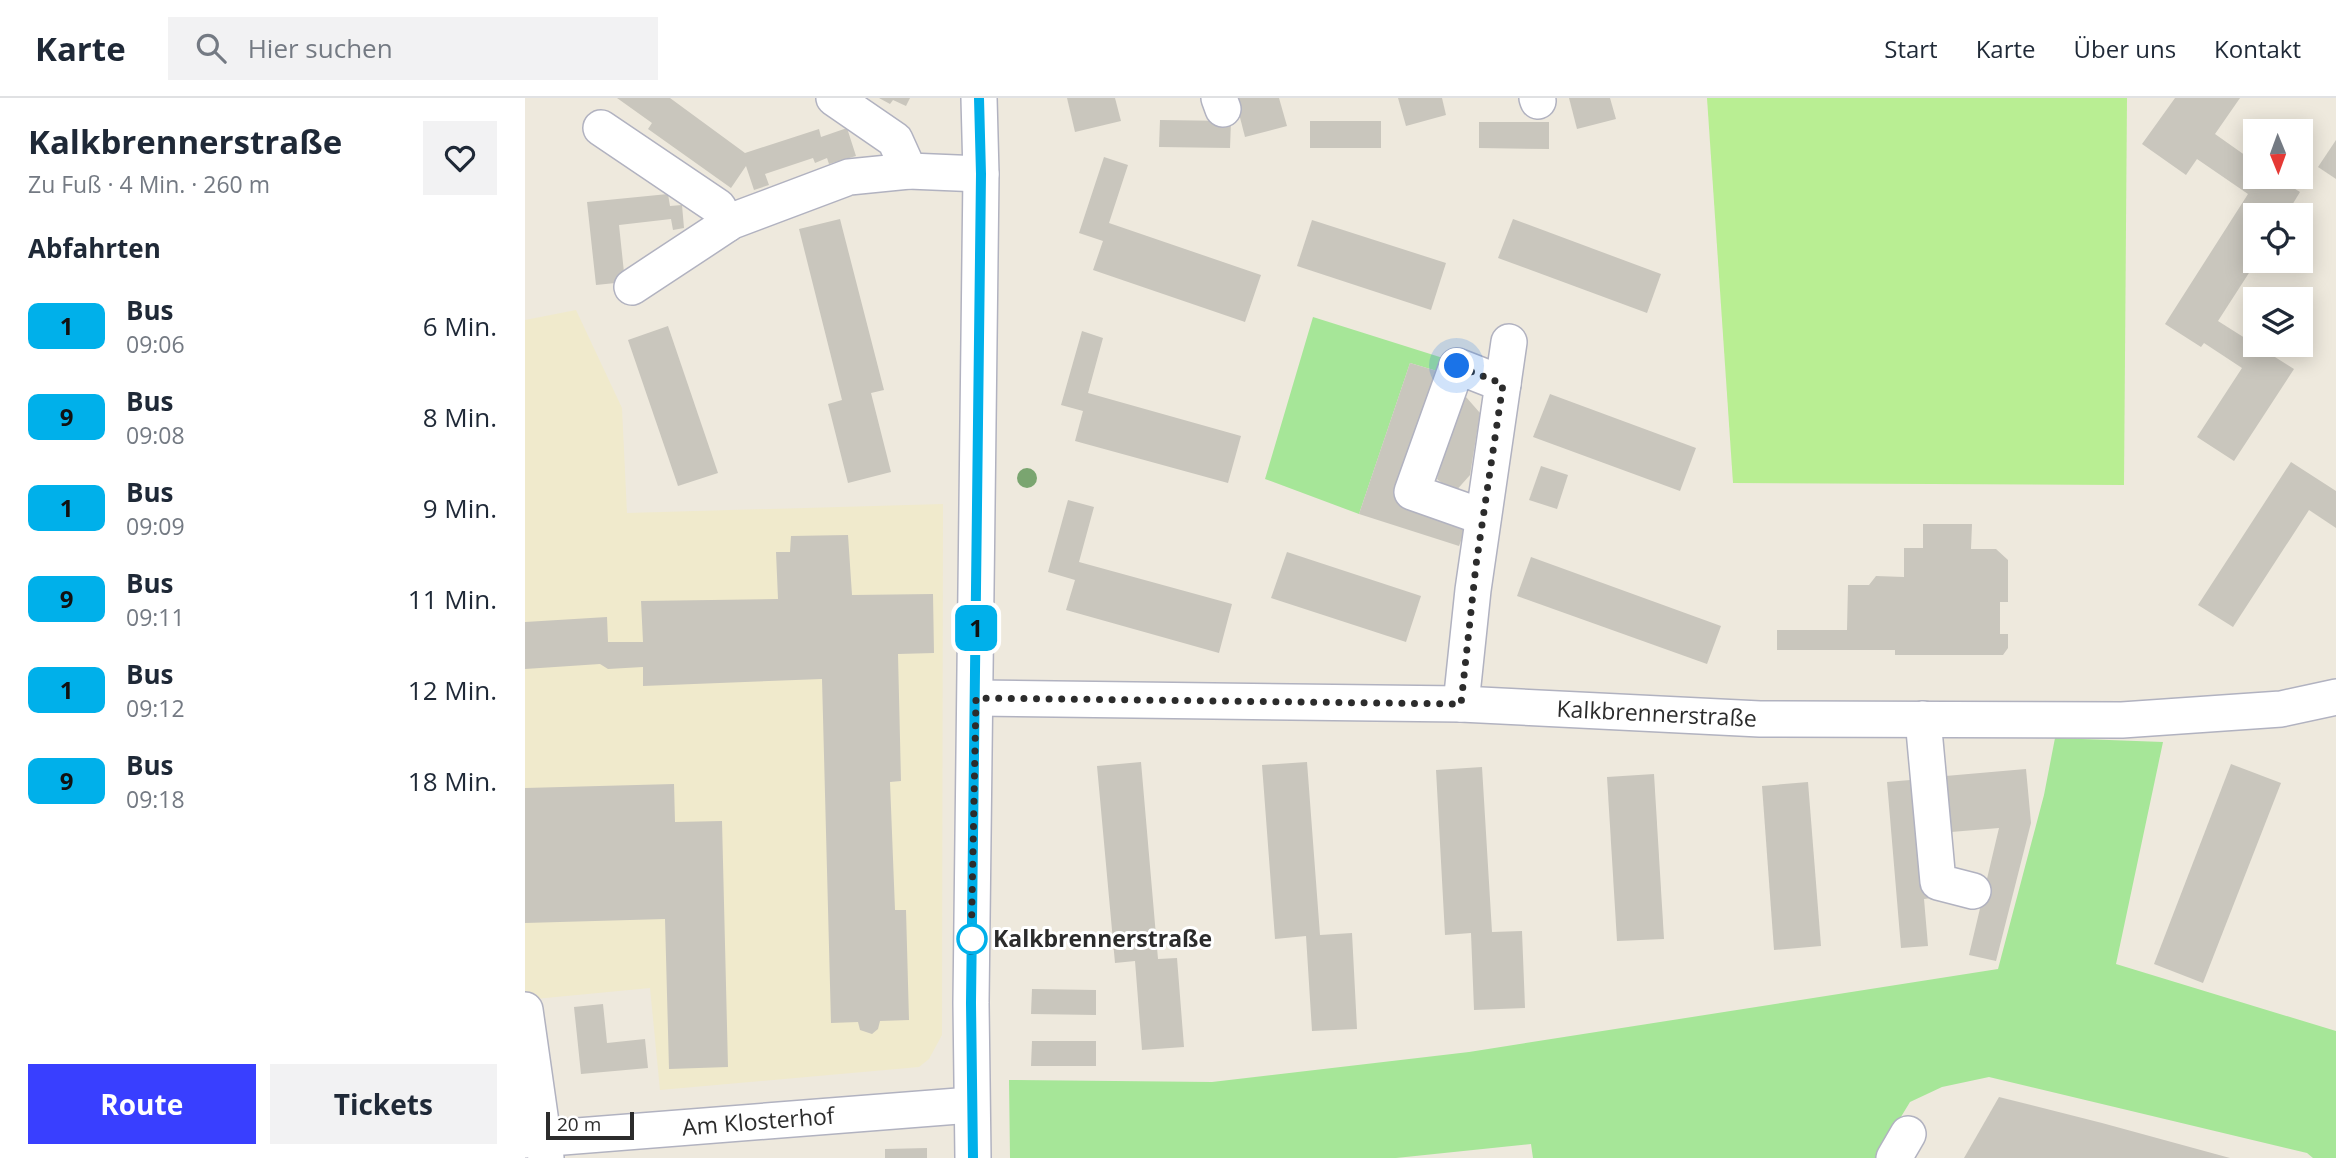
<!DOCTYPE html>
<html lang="de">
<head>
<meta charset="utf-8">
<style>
	:root { --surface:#fff; --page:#f2f2f3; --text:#1f2937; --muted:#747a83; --line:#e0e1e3; --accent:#393fff }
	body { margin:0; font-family:"Open Sans",sans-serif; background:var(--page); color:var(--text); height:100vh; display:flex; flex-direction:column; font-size:26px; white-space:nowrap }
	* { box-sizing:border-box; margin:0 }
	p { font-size:23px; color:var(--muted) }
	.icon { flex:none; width:38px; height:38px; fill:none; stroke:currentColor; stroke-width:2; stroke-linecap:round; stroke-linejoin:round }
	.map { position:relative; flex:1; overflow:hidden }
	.drawer { display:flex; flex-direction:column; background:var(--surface); width:525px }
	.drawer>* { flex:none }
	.badge { padding:0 14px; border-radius:10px; font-size:24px; line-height:46px }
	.needle { width:46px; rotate:179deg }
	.controls { position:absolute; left:1718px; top:21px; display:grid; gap:14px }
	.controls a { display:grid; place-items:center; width:70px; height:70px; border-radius:0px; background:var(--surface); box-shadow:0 4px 18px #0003; font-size:35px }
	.scale { position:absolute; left:21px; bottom:18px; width:88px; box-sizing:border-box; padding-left:7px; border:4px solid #2c2c2c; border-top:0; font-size:19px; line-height:24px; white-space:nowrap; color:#2c2c2c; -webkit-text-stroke:5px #fff; paint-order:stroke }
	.you { position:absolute; width:35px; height:35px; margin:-18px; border:5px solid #fff; border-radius:50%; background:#1a73e8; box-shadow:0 0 0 10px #1a73e833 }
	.map>.badge { position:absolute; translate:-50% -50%; box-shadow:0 0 0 4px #fff }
	h2 { padding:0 28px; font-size:26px; line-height:63px }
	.round { display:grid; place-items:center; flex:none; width:74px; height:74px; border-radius:0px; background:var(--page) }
	.headline { display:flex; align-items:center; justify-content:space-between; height:119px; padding:0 28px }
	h1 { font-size:33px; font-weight:700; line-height:52px }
	.primary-button { display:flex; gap:14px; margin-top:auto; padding:14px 28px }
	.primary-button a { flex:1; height:80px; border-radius:0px; background:var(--accent); color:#fff; font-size:28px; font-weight:700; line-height:80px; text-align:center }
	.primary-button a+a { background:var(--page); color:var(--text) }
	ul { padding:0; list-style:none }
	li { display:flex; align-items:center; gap:21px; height:91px; padding:0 28px }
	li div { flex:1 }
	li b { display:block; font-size:26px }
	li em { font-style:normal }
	li .badge { min-width:77px; font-weight:700; text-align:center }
	header { display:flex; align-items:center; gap:42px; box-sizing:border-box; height:98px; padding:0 35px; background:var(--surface); border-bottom:2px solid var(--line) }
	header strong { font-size:33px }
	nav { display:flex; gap:38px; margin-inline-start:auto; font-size:24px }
	.search { width:490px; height:63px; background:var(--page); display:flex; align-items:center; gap:18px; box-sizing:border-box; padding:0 24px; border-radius:0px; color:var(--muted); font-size:26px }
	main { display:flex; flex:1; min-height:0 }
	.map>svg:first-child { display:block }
</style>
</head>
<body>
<header>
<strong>Karte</strong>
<div class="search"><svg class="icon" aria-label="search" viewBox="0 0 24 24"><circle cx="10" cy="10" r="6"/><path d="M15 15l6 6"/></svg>Hier suchen</div>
<nav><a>Start</a><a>Karte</a><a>Über uns</a><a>Kontakt</a></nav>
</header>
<main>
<section class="drawer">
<div class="headline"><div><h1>Kalkbrennerstraße</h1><p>Zu Fuß · 4 Min. · 260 m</p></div><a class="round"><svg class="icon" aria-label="heart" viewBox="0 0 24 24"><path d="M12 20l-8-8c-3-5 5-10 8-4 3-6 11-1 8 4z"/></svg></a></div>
<h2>Abfahrten</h2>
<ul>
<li><span class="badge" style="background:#00b0ea;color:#111">1</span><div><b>Bus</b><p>09:06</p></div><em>6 Min.</em></li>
<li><span class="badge" style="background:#00b0ea;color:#111">9</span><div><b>Bus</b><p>09:08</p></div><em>8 Min.</em></li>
<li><span class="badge" style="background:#00b0ea;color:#111">1</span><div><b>Bus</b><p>09:09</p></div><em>9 Min.</em></li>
<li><span class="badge" style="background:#00b0ea;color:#111">9</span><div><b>Bus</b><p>09:11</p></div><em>11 Min.</em></li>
<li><span class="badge" style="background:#00b0ea;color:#111">1</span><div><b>Bus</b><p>09:12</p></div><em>12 Min.</em></li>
<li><span class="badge" style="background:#00b0ea;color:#111">9</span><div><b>Bus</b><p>09:18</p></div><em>18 Min.</em></li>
</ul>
<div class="primary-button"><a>Route</a><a>Tickets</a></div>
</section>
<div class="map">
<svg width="1811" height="1060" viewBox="0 0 1811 1060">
	<rect width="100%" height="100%" fill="#eee9dd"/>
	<!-- education -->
	<polygon fill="#f0eacc" points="51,212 97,310 102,415 418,406 417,937 404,961 394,969 135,992 125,890 0,902 0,222"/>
	<!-- green -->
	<g fill="#a6e698">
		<polygon points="788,219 918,260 912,273 885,265 834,416 740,381"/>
		<polygon points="1530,640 1638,644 1591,866 1811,933 1811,1060 1788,1060 1782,1055 1464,979 1417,989 1385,1004 1351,1060 1008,1060 1006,1046 871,1060 485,1060 484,982 687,984 944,954 1473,871 1519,697"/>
	</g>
	<!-- pitch -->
	<polygon fill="#b9ee93" points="1182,0 1602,0 1599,387 1208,385"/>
	<!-- building -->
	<g fill="#c9c6bd">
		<polygon points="92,0 145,0 220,55 294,31 296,39 322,30 331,58 304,66 302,60 290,65 288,60 240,76 244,87 229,92 221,68 206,90 123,31 127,25"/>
		<polygon points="354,0 385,0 381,8 368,2 365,6"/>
		<polygon points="542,0 590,0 596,23 550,34"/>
		<polygon points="710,0 754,0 762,28 720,39"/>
		<polygon points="873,0 917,0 921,17 881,28"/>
		<polygon points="1044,0 1085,0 1091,21 1052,31"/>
		<polygon points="1650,0 1715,0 1690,36 1731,65 1731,79 1751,79 1775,94 1761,117 1731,117 1731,164 1693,223 1769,271 1709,363 1672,339 1717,270 1679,245 1676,249 1640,226 1723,96 1672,61 1661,77 1617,46"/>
		<polygon points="635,22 706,23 705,50 634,49"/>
		<rect x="785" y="23" width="71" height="27"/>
		<polygon points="954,24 1024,24 1024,51 954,50"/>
		<polygon points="1811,42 1811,81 1793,69"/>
		<polygon points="579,59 603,67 584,125 736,177 720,224 568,172 578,143 554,135"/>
		<polygon points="143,96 145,108 157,107 159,130 148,132 146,121 94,127 100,184 71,187 62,104"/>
		<polygon points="315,121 359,292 346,295 366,374 323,385 303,306 317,302 274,131"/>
		<polygon points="988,121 1136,176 1122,215 973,160"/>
		<polygon points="787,122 921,165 906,212 772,168"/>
		<polygon points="143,228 193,375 153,388 103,242"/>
		<polygon points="557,233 578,240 563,295 716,338 703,385 550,343 558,313 536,307"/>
		<polygon points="885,265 912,273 869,400 931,420 929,428 940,432 934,448 834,416"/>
		<polygon points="1025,296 1171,350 1155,393 1008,339"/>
		<polygon points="941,299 955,315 945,377 929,395 912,381 930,308"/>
		<polygon points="1766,364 1811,393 1811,430 1784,412 1708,529 1673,507"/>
		<polygon points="1016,368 1043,377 1032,411 1004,402"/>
		<polygon points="543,402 569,409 554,464 707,506 694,555 541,512 550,482 523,474"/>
		<polygon points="1398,426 1447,426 1446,451 1471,451 1483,462 1483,504 1475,504 1475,536 1483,536 1483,550 1478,557 1370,557 1370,552 1252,552 1252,532 1322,532 1323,487 1344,487 1351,478 1379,479 1379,450 1398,450"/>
		<polygon points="323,437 327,497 408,496 409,555 373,556 376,683 365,684 370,812 381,812 384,922 355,923 353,931 347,936 335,932 333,924 306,925 297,581 118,588 118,569 83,571 75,566 0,571 0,524 82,519 83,544 118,544 116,503 253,501 251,454 265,454 266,438"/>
		<polygon points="762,454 896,498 881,544 746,500"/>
		<polygon points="1006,459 1196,528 1182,566 992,498"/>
		<polygon points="616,664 633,861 652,860 659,949 617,952 610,863 590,865 572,668"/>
		<polygon points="782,664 795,837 827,835 832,931 787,933 781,838 750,841 737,667"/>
		<polygon points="1706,666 1756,685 1678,885 1629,866"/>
		<polygon points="957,669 967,834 997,833 1000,910 949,912 946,835 920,837 911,672"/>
		<polygon points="1501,671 1506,725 1471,863 1444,857 1474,730 1414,735 1409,679"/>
		<polygon points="1129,676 1139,841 1092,843 1082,679"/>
		<polygon points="1397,681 1407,800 1399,801 1403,848 1376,850 1362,684"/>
		<polygon points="1283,684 1296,848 1249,852 1237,688"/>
		<polygon points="149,686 150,724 197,723 203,969 144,971 140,821 0,825 0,690"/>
		<polygon points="507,891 571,892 571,917 506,916"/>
		<polygon points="78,906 82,945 120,941 123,970 56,976 49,909"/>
		<polygon points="507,943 571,943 571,968 506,968"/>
		<polygon points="1474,999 1577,1025 1705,1060 1439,1060"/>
		<polygon points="402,1050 402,1060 360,1060 360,1051"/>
	</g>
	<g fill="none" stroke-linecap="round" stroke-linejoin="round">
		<!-- minor casing -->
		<g stroke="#b1b2c0" stroke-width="38">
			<g id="minor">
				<polyline points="309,0 370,42 384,73 456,76"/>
				<polyline points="694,0 698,11"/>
				<polyline points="1012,0 1013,3"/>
				<polyline points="76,30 193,109 202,126"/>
				<polyline points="107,189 207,123 324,79 384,73"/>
				<polyline points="958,419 887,394 932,268 978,286"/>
				<path id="s1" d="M451,600l485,6 299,15 362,1 159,-11 55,-12"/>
				<polyline points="936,606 948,492 984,244"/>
				<polyline points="1398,621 1413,784 1448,793"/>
				<polyline points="0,912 21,1060"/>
				<path id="s2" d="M0,1042l446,-35"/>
				<polyline points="448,1060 446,905 456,76 454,0"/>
				<polyline points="1369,1060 1383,1036"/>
			</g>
		</g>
		<!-- minor -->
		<use href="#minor" stroke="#fff" stroke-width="35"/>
	</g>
	<!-- trees -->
	<circle fill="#7aa570" cx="502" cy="380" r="10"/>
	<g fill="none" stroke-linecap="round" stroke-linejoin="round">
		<!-- line casing -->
		<g stroke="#fff" stroke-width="16">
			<polyline id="line" points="448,1060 446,905 456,76 454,0"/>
		</g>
		<!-- line -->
		<use href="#line" stroke="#00b0ea" stroke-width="10"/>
		<!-- walk -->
		<polyline stroke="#2c2c2c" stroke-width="7" stroke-dasharray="0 12.6" points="447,841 446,854 451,600 936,606 951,467 978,286 932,268"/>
	</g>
	<!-- markers -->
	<circle fill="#fff" stroke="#00b0ea" stroke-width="3.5" cx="447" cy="841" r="14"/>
	<g text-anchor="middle" stroke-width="6" stroke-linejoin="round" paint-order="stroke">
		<!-- street labels -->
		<g font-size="23" fill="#2c2c2c" stroke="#fff">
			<text dy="8" stroke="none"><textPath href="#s1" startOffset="681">Kalkbrennerstraße</textPath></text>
			<text dy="8" stroke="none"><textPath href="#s2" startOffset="234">Am Klosterhof</textPath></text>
		</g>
		<!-- stop labels -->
		<g font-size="23" font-weight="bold" fill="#2c2c2c" stroke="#fff" text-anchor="start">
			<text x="468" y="849">Kalkbrennerstraße</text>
		</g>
	</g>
</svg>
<div class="controls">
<a><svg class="needle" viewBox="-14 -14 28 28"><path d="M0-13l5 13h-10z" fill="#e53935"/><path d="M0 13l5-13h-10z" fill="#747a83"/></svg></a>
<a><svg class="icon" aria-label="locate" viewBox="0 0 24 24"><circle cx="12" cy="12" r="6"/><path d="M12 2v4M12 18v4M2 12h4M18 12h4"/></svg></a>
<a><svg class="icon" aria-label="layers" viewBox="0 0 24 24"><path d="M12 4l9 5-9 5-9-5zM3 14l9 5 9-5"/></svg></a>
</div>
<div class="scale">20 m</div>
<div class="you" style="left:932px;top:268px"></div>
<b class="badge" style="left:451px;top:530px;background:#00b0ea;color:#111">1</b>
</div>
</main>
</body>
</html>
